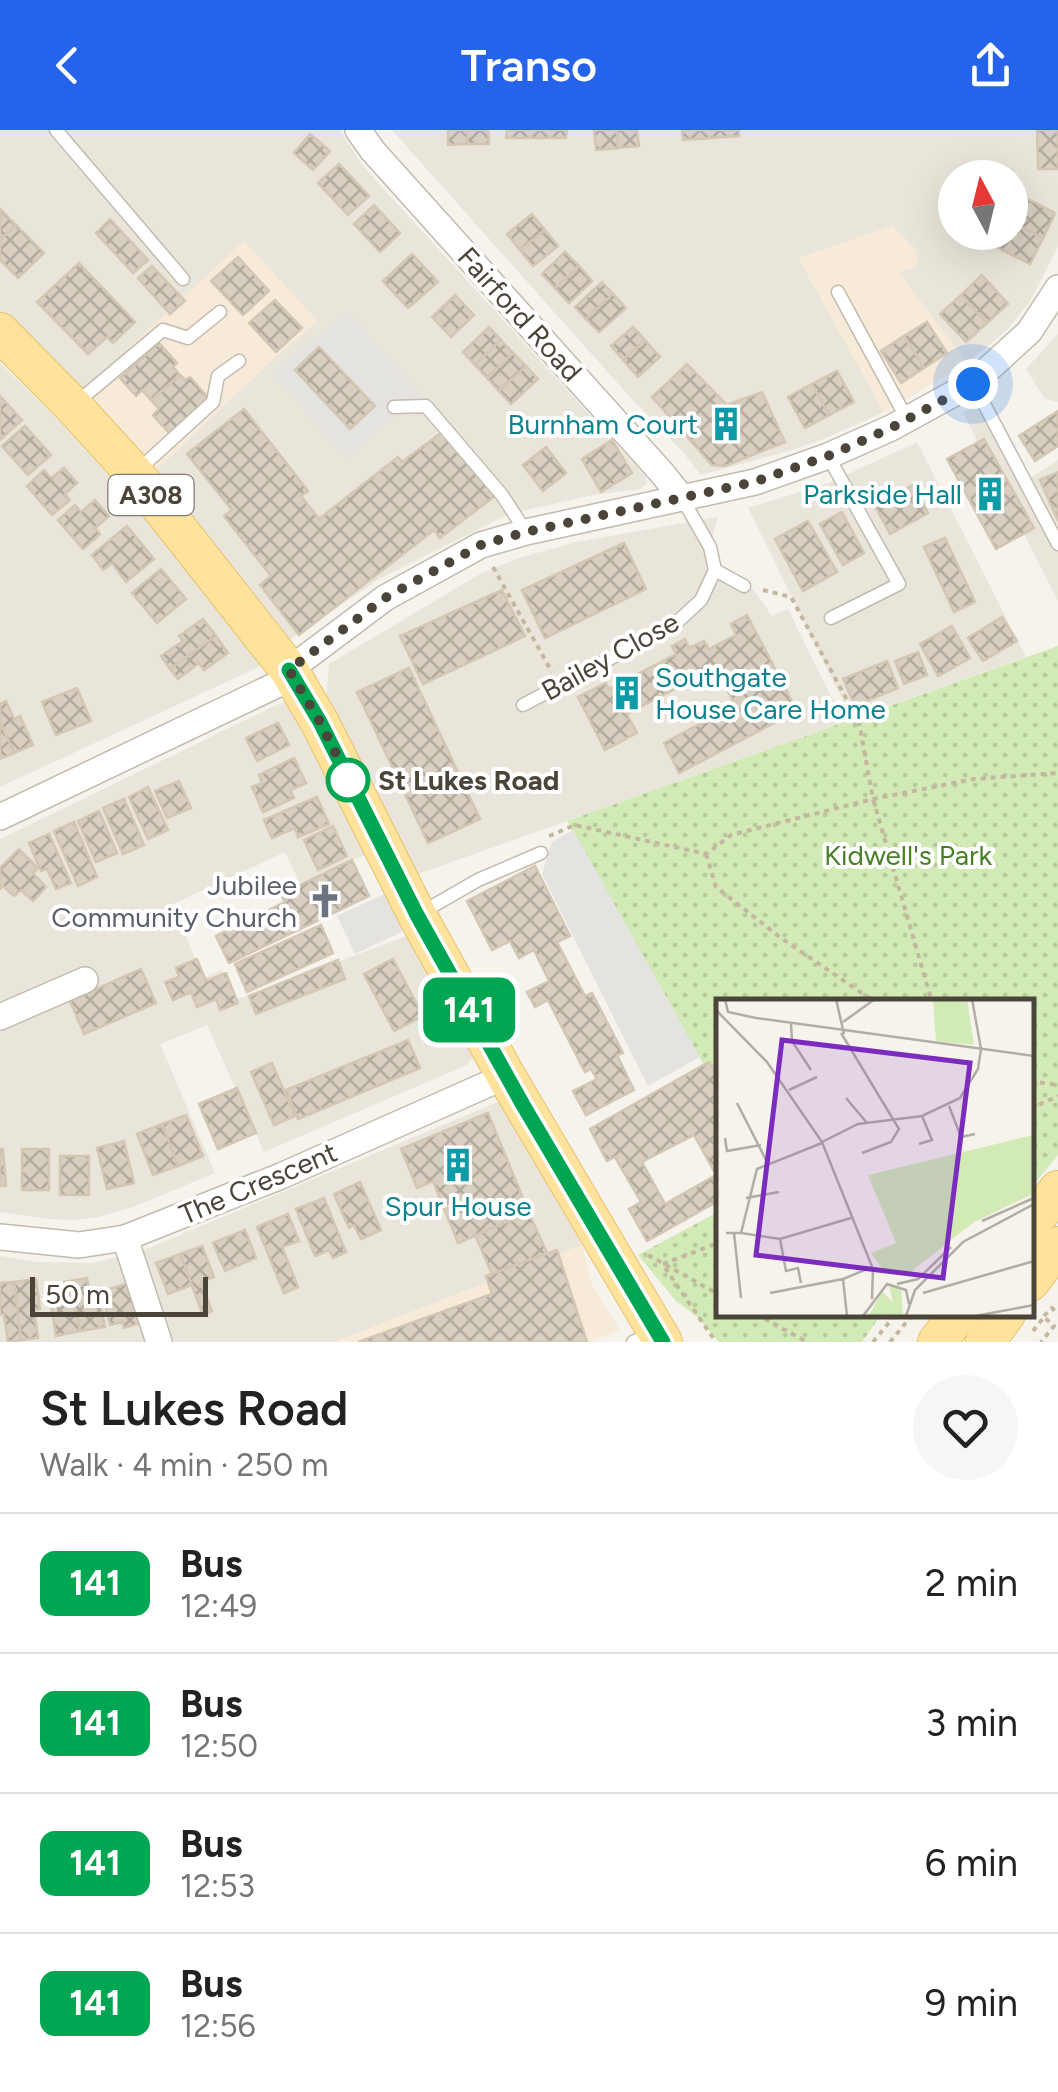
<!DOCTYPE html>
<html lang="en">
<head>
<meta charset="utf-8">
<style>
	:root { --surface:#fff; --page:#f6f6f6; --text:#222; --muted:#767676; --line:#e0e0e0; --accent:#2563eb }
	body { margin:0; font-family:Figtree,sans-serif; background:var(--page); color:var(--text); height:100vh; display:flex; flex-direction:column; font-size:38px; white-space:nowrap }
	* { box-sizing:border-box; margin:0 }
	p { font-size:32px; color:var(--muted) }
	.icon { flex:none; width:55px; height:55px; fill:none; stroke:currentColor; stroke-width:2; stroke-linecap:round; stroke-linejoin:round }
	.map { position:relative; height:1212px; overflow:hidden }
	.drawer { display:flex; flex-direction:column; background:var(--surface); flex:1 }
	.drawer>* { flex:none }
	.badge { padding:0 20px; border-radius:15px; font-size:35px; line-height:65px }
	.needle { width:65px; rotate:353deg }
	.tools { position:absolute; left:938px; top:30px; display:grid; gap:20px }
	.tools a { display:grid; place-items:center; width:90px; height:90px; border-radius:50%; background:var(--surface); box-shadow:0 10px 40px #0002; font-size:50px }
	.scale { position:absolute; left:30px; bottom:25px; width:178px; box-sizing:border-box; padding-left:10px; border:5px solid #4b4439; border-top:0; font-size:28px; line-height:35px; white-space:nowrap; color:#4b4439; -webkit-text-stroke:8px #fff; paint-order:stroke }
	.you { position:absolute; width:50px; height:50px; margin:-25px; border:8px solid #fff; border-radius:50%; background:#1a73e8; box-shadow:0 0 0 15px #1a73e833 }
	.map>.badge { position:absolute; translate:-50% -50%; box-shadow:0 0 0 5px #fff }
	.round { display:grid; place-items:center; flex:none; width:105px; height:105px; border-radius:52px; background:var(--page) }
	.head { display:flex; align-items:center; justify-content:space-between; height:170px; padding:0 40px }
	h1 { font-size:48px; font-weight:600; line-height:75px }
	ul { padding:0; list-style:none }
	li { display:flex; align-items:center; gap:30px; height:140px; padding:0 40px; border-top:2px solid var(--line) }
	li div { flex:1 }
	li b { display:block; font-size:38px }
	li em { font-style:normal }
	li .badge { min-width:110px; font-weight:700; text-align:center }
	header { display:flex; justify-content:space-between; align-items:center; height:130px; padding:0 40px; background:var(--accent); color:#fff; font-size:45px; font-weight:600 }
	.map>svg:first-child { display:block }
</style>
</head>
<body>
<header><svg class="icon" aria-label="back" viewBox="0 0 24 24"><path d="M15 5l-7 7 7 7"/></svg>Transo<svg class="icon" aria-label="share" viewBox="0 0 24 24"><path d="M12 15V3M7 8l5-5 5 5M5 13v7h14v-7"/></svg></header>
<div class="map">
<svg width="1058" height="1212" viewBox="0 0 1058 1212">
	<defs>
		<pattern id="park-dots" width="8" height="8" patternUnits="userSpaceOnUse" patternTransform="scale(2.5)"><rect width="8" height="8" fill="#d2eab5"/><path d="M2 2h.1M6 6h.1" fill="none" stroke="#b6ca9c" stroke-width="1.8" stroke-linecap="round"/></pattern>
		<pattern id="building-cross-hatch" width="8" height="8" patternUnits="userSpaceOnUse" patternTransform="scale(2.5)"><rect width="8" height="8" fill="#d8cfc1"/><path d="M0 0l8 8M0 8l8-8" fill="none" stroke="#b1aa9e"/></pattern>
	</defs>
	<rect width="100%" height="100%" fill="#f6f3ec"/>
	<!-- residential -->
	<g fill="#eae5da" fill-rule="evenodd">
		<polygon points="0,0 340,0 363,36 647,348 646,355 640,359 592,365 509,384 379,449 291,509 286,508 155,341 273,229 318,191 80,263 0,182"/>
		<path d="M392,0h666v117l-29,56 -23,28 -39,32 -69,-91 19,-6 -2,-16 -23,-24 -93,33 85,153 -58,26 -37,13 -88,24 -19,-24 -53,-55zM955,48h55v54h-55z"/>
		<polygon points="1058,204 1058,272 1045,269 1026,239"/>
		<polygon points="0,233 58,290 162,405 265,534 0,657"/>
		<polygon points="981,269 1024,352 1058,330 1058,471 963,283"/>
		<polygon points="917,312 1026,527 852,589 748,378 829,353"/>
		<polygon points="718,387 711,411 718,435 753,459 772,486 788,479 844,592 418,744 326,574 329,534 480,444 519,428 576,412"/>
		<polygon points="285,571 369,723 300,753 285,722 173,774 203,848 222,840 236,870 412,804 474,924 472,929 467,935 264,1022 207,895 160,914 215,1043 133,1077 98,1087 78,1090 49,1089 0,1082 0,709"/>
		<polygon points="500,971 582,1115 335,1212 0,1212 0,1126 37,1132 93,1133 144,1120"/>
	</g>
	<!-- commercial -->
	<g fill="#f7ead8">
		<polygon points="892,96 915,119 917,136 899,142 967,233 884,282 798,128"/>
		<polygon points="244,111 318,191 273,229 155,341 80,263"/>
		<polygon points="582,1115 592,1155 620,1200 588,1212 335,1212"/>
	</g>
	<!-- park -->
	<g fill="url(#park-dots)">
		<polygon points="1058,516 1058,1025 1031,1058 1030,872 718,872 718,960 567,691"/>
		<polygon points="718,1082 718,1184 881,1185 862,1212 719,1212 697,1187 676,1171 638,1125"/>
	</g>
	<!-- parking -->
	<g fill="#e5e3e0">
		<polygon points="347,181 420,264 347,328 273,245"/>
		<polygon points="573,700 700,927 648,956 542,744 552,712"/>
		<polygon points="391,761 408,799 355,824 337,786"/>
	</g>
	<!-- building -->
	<g fill="url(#building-cross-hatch)" stroke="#d3c7b4" stroke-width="2.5" fill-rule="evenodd">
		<polygon points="448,0 467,0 468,14 448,15"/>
		<polygon points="467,0 488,0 489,14 468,14"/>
		<polygon points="507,0 567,0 566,8 506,8"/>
		<polygon points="594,0 617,0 618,18 596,20"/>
		<polygon points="617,0 637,0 639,16 618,18"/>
		<polygon points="682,0 739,0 739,6 683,10"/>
		<polygon points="1037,0 1058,0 1058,39 1038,39"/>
		<polygon points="310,4 330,21 313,40 294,23"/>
		<polygon points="339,34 369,66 348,85 318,53"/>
		<polygon points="1022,66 1055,83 1043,108 1010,92"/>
		<polygon points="374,75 400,103 380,122 354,94"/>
		<polygon points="0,79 16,95 0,110"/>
		<polygon points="532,84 545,100 520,120 507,104"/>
		<polygon points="110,89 148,130 133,143 96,103"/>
		<polygon points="1010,92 1043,108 1030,134 996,117 1004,102 1010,102"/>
		<polygon points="16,95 44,123 18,148 0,130 0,110"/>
		<polygon points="545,100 558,116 533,136 520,120"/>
		<polygon points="565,122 579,136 555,158 542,144"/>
		<polygon points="412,124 438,152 408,178 383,151"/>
		<polygon points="238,127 269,161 243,185 211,151"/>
		<polygon points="79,133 135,192 113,213 107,207 88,224 37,172"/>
		<polygon points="152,136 185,171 170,184 138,148"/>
		<polygon points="579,136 592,151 569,173 555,158"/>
		<polygon points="982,145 1008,174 987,193 961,165"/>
		<polygon points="602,152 613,164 586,189 575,177"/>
		<polygon points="613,164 626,178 599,202 586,189"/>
		<polygon points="455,165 474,185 451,207 432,187"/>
		<polygon points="961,165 987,193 966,212 940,184"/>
		<polygon points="275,170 302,198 276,222 249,193"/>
		<polygon points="927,192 947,223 924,238 904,206"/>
		<polygon points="489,197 501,210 475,235 463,222"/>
		<polygon points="633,197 645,210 623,230 611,216"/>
		<polygon points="904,206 924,238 901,253 881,221"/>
		<polygon points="501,210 513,223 487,248 475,235"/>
		<polygon points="645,210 660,227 638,247 623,230"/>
		<polygon points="159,213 177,233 173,237 180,245 151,270 142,260 136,266 120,248"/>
		<polygon points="319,217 375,276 350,299 295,240"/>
		<polygon points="513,223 526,236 499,261 487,248"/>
		<polygon points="687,234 727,275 762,262 785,312 725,336 712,335 652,267"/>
		<polygon points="526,236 538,249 511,274 499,261"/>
		<polygon points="837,241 854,272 829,285 812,254"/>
		<polygon points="180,245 185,250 190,247 210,270 171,305 153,285 159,279 151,270"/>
		<polygon points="812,254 829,285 805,298 788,267"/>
		<polygon points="0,266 22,290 0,310"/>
		<polygon points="244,279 308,361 301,366 319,389 398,327 402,332 445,300 496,365 440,408 434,400 299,505 260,455 271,446 224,386 232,380 187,324"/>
		<polygon points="1058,281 1058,316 1035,331 1019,306"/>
		<polygon points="25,296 51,325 28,345 2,316"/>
		<polygon points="984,309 1034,398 996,419 947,329"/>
		<polygon points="612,310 632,343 601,362 582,329"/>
		<polygon points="546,317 566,343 543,361 523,335"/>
		<polygon points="64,338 77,353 65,364 70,370 52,385 27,356 44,340 51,348"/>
		<polygon points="1058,342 1058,391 1040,350"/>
		<polygon points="913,355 928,383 890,404 875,376"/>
		<polygon points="95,370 109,386 95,398 100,404 83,419 58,390 75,375 81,382"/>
		<polygon points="842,382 864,423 843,435 820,394"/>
		<polygon points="808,391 837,442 803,461 775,409"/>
		<polygon points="127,396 154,429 126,452 112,433 103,440 92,425"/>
		<polygon points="945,408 975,472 954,482 924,417"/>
		<polygon points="624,413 646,459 545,508 522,460"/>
		<polygon points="161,439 186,469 157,493 132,463"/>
		<polygon points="502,460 525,506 423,554 400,506"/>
		<polygon points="747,485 797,581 679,643 664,613 735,575 716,538 627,584 637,603 605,620 578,567 606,553 609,559 676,524 672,516 685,509 689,518 704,511 709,519 736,505 731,494"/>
		<polygon points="1002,487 1017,511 983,531 968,508"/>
		<polygon points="203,489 216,506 170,539 161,526 183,511 179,506"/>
		<polygon points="952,496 970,528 938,546 920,514"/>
		<polygon points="216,506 228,523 204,540 199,533 178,549 170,539"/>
		<polygon points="918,522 927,545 904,554 895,531"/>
		<polygon points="887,531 898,558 855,576 843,549"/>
		<polygon points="409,538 480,689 428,713 357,562"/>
		<polygon points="77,558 91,591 56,605 42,572"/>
		<polygon points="6,571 14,589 20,586 33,615 14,623 0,592 0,574"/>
		<polygon points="0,592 14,623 0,629"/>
		<polygon points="278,593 289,615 257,631 246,608"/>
		<polygon points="294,628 306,653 290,660 294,668 263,682 252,657 262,653 259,645"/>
		<polygon points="179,651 191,678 167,688 155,661"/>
		<polygon points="148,657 168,700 148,709 129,667"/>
		<polygon points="317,667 329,694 298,707 295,698 272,708 264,690"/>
		<polygon points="124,669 144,715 123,724 103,678"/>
		<polygon points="99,681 117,723 96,732 78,691"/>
		<polygon points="74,692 97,747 78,756 54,701"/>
		<polygon points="333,696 347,726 318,740 304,710"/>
		<polygon points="49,704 71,753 56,759 47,739 41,741 29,713"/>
		<polygon points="19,719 38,738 33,743 46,757 33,771 21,760 14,766 3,756 0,759 0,738"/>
		<polygon points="352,730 369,766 298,800 281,764"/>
		<polygon points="535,736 570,806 557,812 585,866 592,863 623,923 617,925 634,960 586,985 573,961 597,949 591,939 585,942 548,870 535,877 527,862 549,851 534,820 519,828 510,811 492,820 467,771"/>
		<polygon points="285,772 298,800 229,833 216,806"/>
		<polygon points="321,795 333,823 247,862 235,834"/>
		<polygon points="197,829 206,851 226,843 238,873 220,880 216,869 197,877 191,862 173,870 165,852 179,847 176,838"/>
		<polygon points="393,829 423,886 394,901 364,844"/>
		<polygon points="338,830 345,849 256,884 249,866"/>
		<polygon points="141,839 156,873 84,904 70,871"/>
		<polygon points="408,910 420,938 298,989 286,960"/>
		<path d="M709,932l9,15v124l-71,40 -18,-32 12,-7 -26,-45 -8,4 -17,-32zM694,1005l22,40 -51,29 -23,-42z"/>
		<polygon points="272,933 295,986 274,995 251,942"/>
		<polygon points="237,958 256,1003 218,1019 199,974"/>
		<polygon points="488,983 529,1083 458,1113 433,1051 417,1058 401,1019"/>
		<polygon points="186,985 203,1026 178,1036 162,994"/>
		<polygon points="162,994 178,1036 153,1045 137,1004"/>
		<polygon points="124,1011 134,1053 107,1059 97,1018"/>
		<polygon points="0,1019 3,1019 6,1056 0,1056"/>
		<rect x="22" y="1019" width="27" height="41"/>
		<rect x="60" y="1026" width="29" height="39"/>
		<polygon points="360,1052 381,1100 361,1109 354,1095 349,1098 334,1064"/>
		<polygon points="324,1068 346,1122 333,1128 329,1120 315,1126 296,1079"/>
		<polygon points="529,1083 547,1123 492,1144 475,1105"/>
		<polygon points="288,1084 299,1111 282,1117 298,1157 284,1163 257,1097"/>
		<polygon points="245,1100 256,1128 225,1141 213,1113"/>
		<polygon points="202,1116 214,1147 201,1152 212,1181 203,1185 180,1124"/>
		<polygon points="557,1120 587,1212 358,1212 492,1164 486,1146"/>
		<polygon points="180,1124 192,1155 168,1164 156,1133"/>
		<polygon points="87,1148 90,1166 99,1164 105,1197 80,1201 70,1151"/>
		<polygon points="36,1149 40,1179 34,1180 38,1208 21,1210 14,1152"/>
		<polygon points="70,1151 80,1201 56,1206 50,1169 56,1168 53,1154"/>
		<polygon points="14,1152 21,1210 8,1212 4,1184 0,1184 0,1153"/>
		<polygon points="129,1153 140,1193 124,1198 122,1192 110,1195 101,1161"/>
	</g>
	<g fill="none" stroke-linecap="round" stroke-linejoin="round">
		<!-- service casing -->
		<g stroke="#c2bbae" stroke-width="15">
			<g id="service">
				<polyline points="56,0 183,149"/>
				<polyline points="838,162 907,289"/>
				<polyline points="973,253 1058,414"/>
				<polyline points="75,274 163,200 188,208 220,182"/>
				<polyline points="394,277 426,276 502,365 526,402"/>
				<polyline points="828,326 899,454 831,488"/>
				<polyline points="136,342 213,272 218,246 239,231"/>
				<polyline points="715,440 744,456"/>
				<polyline points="523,575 675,494 701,470 715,440 710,417 682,368"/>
				<polyline points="419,784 478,750 541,723"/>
				<polyline points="633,1212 654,1202"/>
			</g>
		</g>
		<!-- minor casing -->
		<g stroke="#c2bbae" stroke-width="28">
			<g id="minor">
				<polyline points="358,0 373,21 662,343 682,368"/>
				<polyline points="289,540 385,468 481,415 526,402 755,352 828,326 891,298 973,253 1029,202 1058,158"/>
				<polyline points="0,687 293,547"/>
				<polyline points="0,887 85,850"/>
				<polyline points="0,1107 79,1115 125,1108 281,1046 506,946"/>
				<polyline points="125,1108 159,1212"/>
			</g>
		</g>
		<!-- primary casing -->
		<g stroke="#e6c16a" stroke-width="40">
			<g id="primary">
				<polyline points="0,202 73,276 134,343 289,540 320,593 417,785 506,946 663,1212"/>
				<polyline points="1030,1095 1058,1060"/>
				<polyline points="1030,1152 1058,1116"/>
				<polyline points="937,1212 959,1184"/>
				<polyline points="985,1212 1006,1184"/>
			</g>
		</g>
		<!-- path -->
		<g stroke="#c4b79f" stroke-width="4" stroke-dasharray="5 5" stroke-linecap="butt">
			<polyline points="493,437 552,542"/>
			<polyline points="763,460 791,467 859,592 873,669 932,872"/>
			<polyline points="549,706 575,695 706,724 731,705 873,669 974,649 1058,643"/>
			<polyline points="706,724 716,757 781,808 875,872"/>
			<polyline points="1030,951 1058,955"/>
			<polyline points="1030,979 1058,966"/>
			<polyline points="648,1125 718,1164"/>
			<polyline points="663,1134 718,1113"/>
			<polyline points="665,1138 716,1212"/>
			<polyline points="756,1184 807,1212"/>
			<polyline points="1044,1186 1052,1178 1058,1184"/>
			<polyline points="1033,1201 1044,1187 1054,1196 1041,1212"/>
			<polyline points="873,1212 896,1184"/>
			<polyline points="890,1212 913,1184"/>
		</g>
		<!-- service -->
		<use href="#service" stroke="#fff" stroke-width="12"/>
		<!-- minor -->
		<use href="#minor" stroke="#fff" stroke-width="25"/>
		<!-- primary -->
		<use href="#primary" stroke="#ffe39c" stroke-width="38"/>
	</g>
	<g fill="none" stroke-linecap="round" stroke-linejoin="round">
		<!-- line casing -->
		<g stroke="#fff" stroke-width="22">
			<polyline id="line" points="289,540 320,592 417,785 523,975 663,1212"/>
		</g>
		<!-- line -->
		<use href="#line" stroke="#00a651" stroke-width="15"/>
		<!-- walk -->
		<polyline stroke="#4b4439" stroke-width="10" stroke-dasharray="0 18" points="348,650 350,652 320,592 289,540 385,468 481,415 526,402 754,352 828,326 891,298 973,254"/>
	</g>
	<!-- icons -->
	<defs>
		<g id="building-bare" transform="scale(2.7)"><path d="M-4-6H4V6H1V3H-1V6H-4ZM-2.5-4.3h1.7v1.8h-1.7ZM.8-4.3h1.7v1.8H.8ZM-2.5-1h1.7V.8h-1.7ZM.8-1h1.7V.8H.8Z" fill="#0f9aa8" stroke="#fff" stroke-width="2.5" paint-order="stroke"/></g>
		<g id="church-bare" transform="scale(2.7)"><path d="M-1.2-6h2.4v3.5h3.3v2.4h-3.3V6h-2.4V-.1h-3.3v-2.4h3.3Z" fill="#6b7280" stroke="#fff" stroke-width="2.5" paint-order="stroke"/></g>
	</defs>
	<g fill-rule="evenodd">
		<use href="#building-bare" x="726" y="294"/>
		<use href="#building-bare" x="990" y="364"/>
		<use href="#building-bare" x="627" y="563"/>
		<use href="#church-bare" x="325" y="771"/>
		<use href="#building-bare" x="458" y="1035"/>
	</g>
	<!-- markers -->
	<circle fill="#fff" stroke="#00a651" stroke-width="5" cx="348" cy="650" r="20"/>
	<g text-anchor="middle" stroke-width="8" stroke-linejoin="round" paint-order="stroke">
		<!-- shield labels -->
		<rect fill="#fff" stroke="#817c74" stroke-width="2.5" x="108.5" y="345" width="85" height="40" rx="8"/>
		<g font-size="25" font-weight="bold" fill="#4b4439">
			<text x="151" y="374">A308</text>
		</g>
		<!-- street labels -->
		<g font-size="28" fill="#4b4439" stroke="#fff">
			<text transform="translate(520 184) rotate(48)" y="10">Fairford Road</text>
			<text transform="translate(610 526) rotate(-29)" y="10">Bailey Close</text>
			<text transform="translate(258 1053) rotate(-23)" y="10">The Crescent</text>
		</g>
		<!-- culture labels -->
		<g font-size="28" fill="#0d838f" stroke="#fff" text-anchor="end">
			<text x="698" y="304">Burnham Court</text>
			<text x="962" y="374">Parkside Hall</text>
			<text x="655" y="557" text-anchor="start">Southgate<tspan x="655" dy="32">House Care Home</tspan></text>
			<text x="458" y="1086" text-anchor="middle">Spur House</text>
		</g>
		<!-- stop labels -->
		<g font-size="28" font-weight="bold" fill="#4b4439" stroke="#fff" text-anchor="start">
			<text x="378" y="660">St Lukes Road</text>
		</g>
		<!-- park labels -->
		<g font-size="28" fill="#4a7f2a" stroke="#fff">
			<text x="908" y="735">Kidwell's Park</text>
		</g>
		<!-- worship labels -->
		<g font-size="28" fill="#5b616d" stroke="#fff" text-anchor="end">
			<text x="297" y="765">Jubilee<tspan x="297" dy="32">Community Church</tspan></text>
		</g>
	</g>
	<!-- overview -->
	<g transform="translate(716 869)">
		<rect width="318" height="318" fill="#f6f3ec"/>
		<path d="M173,287l12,3 2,27h-34l13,-25 11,12z" fill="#d2eab5"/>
		<path d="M217,0h34l7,46 -38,-4z" fill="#d2eab5"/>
		<path d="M317,136v59l-59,28 -67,53 -23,-4 -13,-18 25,-10 -28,-68z" fill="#d2eab5"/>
		<path fill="none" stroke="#b2ada4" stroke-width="2.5" d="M9,0l3,13 28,6 278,38M120,0l8,35M0,11l51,52 55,80 51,127 -1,30M127,23l32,-23M75,25l1,17 19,29M125,34l58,96 -8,13 -29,11M73,91l28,-13M130,99l21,25M21,104l30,59M233,107l12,31 14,-3M9,139l2,13 34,-6M106,143l36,-18 64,-8 38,-18 18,-29 3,-20 -9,-50M203,145l13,-4 -10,-24M30,199l33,-6M266,222l52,-23M10,234h15l16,-64 65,-26M18,234l7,65M25,234l39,6 71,-21M64,240l6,32 12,-3 3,15M181,285l21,-5 33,-32M54,294l73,-14M207,294l111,-32M131,317l-4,-37 29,-12M147,317l24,-32 19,6 3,14M190,317l9,-26 48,-48 71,-38M259,317l59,-11"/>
		<path fill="#7b2cbf" fill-opacity="0.15" stroke="#7b2cbf" stroke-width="5" d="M66,41l188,23 -27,215 -187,-23z"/>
		<rect width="318" height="318" fill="none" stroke="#4b4439" stroke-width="5"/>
	</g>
</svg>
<div class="tools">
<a><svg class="needle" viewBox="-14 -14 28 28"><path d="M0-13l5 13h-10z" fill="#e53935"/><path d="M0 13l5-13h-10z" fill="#767676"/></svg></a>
</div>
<div class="scale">50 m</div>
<div class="you" style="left:973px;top:254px"></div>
<b class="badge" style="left:469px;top:880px;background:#00a651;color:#fff">141</b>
</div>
<section class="drawer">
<div class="head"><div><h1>St Lukes Road</h1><p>Walk · 4 min · 250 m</p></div><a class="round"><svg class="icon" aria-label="heart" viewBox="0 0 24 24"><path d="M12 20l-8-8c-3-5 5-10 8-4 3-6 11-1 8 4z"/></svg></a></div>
<ul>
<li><span class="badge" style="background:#00a651;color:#fff">141</span><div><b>Bus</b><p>12:49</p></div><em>2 min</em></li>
<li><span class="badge" style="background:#00a651;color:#fff">141</span><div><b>Bus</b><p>12:50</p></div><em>3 min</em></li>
<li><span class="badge" style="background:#00a651;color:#fff">141</span><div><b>Bus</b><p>12:53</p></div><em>6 min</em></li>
<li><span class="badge" style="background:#00a651;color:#fff">141</span><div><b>Bus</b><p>12:56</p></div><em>9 min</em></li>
</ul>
</section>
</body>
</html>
